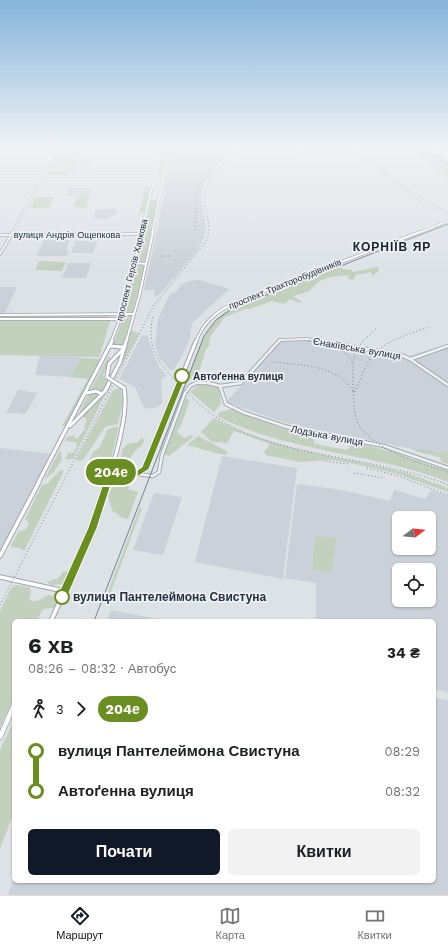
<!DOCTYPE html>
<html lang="uk">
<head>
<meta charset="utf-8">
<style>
	:root { --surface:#fff; --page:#f2f2f2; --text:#202124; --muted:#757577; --line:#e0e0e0; --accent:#111827 }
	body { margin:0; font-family:"Work Sans",sans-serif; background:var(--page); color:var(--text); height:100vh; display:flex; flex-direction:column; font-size:15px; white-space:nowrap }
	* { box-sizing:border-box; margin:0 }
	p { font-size:13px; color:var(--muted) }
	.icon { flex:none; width:22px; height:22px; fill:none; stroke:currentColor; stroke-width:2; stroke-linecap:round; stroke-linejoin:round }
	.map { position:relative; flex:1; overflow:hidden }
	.details { position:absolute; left:12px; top:619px; width:424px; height:264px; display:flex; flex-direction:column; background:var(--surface); border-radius:6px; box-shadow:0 1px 3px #0004 }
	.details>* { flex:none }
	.badge { padding:0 8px; border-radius:13px; font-size:14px; line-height:26px }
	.needle { width:26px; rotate:74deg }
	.buttons { position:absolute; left:392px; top:511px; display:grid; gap:8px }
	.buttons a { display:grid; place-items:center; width:44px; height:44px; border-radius:6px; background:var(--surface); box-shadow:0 1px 3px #0004; font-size:20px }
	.map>.badge { position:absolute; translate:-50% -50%; box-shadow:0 0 0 2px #fff }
	.legs { display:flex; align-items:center; gap:6px; height:44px; padding:0 16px; font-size:13px }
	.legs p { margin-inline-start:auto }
	.head { display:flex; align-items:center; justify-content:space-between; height:68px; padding:0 16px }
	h1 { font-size:22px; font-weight:700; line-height:30px }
	.button { display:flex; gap:8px; margin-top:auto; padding:8px 16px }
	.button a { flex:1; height:46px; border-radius:6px; background:var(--accent); color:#fff; font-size:16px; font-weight:700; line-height:46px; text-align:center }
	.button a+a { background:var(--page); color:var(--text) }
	ul { padding:0 16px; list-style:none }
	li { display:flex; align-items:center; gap:14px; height:40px; font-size:15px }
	li i { display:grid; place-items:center; width:6px; height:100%; margin:0 5px; background:currentColor }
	li i::after { content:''; width:10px; height:10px; margin:-5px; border:3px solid; border-radius:50%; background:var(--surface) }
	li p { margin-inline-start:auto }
	li:first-child i { background:linear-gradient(#0000 50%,currentColor 0) }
	li:last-child i { background:linear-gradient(currentColor 50%,#0000 0) }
	.dock { display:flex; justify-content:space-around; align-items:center; height:56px; border-top:1px solid var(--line); background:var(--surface); font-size:11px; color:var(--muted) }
	.dock a { display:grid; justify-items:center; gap:2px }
	.dock .active { color:var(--accent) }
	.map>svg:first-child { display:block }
</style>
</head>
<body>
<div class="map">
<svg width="448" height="895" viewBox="0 0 448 895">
	<rect width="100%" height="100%" fill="#dde2e7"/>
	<!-- built -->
	<g fill="#cbd1d8" fill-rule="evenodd">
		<polygon points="172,147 234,147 234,149 229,152 217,164 201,189 206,232 198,250 158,296 154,296 154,290 144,290 158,226"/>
		<polygon points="81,158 95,158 90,169 76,169"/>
		<polygon points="68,188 91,188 93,190 83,196 64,196"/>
		<polygon points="97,209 117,209 116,215 104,219 93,219"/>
		<polygon points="45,237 71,237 66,250 69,252 67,256 36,256"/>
		<polygon points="76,241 97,241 93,253 71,253"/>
		<polygon points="68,263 91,263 86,278 62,278"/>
		<polygon points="200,280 229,289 192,323 190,338 184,352 174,370 170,370 159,357 155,345 158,319 170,294 177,291 181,285 189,281"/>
		<polygon points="0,287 17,287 5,313 0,313"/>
		<polygon points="142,335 147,336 159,367 167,376 161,379 162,403 157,407 148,409 143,406 135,387 119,379"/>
		<polygon points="305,339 408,356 448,344 448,463 439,457 408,448 289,424 226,402 282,341"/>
		<polygon points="40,355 80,357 81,358 70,377 35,375"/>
		<polygon points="18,390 37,393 26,414 6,413"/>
		<polygon points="0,448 53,454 0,550"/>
		<polygon points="222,456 297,468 283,579 195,562"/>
		<path d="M297,484l45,6 48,11 4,-11 31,9 7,-9 16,6v196l-14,-3v-68h-118v-38l-31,-5zM399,518h30v30h-30zM399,570h30v30h-30z"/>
		<polygon points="154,493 182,497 163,555 133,550"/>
		<polygon points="111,610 168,621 107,621"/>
		<polygon points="434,698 448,700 448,895 8,895 14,878 14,881 434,881"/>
	</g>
	<!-- green -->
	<g fill="#c4d0be">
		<polygon points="60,147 84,147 70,175 47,175 48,171 46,171"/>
		<polygon points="163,147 168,147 162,175 158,175"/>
		<polygon points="409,147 428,147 448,160 448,180 442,173 420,158 414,148"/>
		<polygon points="145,186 151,186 145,211 139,215"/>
		<polygon points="86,193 88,194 84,196 90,196 86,208 73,207 78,196 83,196 81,195"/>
		<polygon points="36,197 54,197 49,208 30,208"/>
		<polygon points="151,200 158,200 145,262 138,263"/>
		<polygon points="39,261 66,262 62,271 35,270"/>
		<polygon points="137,264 145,265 133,312 126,313"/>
		<path d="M338,267l6,2 8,1 1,2 24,-5 2,1 -1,4 -6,4 -1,-4 -15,3 -3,5 -5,-1 1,-4c-15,1 -30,2 -39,16l-17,5 9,6 -3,1 -9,-4 -5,5 -13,-3 -22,8h-5l-20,8 -15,20 -1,9 -3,3 -9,29 -7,1 -2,-2c11,-28 17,-55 45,-69z"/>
		<polygon points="132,314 124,345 113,345 124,315"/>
		<polygon points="107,315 109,316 108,318 0,318 0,316"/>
		<polygon points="111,319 99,357 0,355 0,320"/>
		<polygon points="131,330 139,334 120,368 121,366"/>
		<polygon points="108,357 110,357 103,375 104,378 109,382 102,392 91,390"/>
		<polygon points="81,358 101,359 66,426 62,426 88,379 70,377"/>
		<polygon points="209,384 219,387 221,404 214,412 190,392 198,385"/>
		<polygon points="119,388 121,389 123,401 118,424 105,427 83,460 77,461 76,459 113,390"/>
		<polygon points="108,389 73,459 65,459 68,453 73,453 77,446 76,442 65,441 67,437 75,435 74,438 78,438 85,429 84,427 87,420 82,416"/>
		<polygon points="94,392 100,395 79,413 89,393"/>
		<polygon points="186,398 190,400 181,425 177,432 184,438 192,435 193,437 169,456 164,454"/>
		<path d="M231,409l53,20 27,5 4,10 32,6 7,-8 35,9 59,20v11c-75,-30 -159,-29 -231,-66l3,-4z"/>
		<path d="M214,418c54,30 117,37 177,51 18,4 35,11 52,17l5,2v4l-51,-18 -37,-9 -27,-5 -34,2 -33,-7 -2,-3 6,-8 -36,-13 -7,12 -15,-1 -11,-10z"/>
		<polygon points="115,427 118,427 118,430 109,466 103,469 90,466 88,463 93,452 99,448 108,429"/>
		<path d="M198,436l30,16 -2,3c-14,-2 -26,-7 -39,-10z"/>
		<path d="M142,438l3,1c-3,7 -4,7 -10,12 -5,6 -4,11 -11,15l-3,-2 1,-14 5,-6 11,-2z"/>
		<polygon points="418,449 448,454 448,464 441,462 440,457 414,451"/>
		<polygon points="60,450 62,459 54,472 44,480"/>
		<polygon points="60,470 64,471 24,551 20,548 10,547 19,531 25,530 29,523 25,519 42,485 48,483"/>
		<path d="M118,476l14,1 -4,12 10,3 -10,27 -8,-2 -3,-4 -4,-1c-4,-10 -8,-21 3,-26z"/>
		<polygon points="140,507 142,508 109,597 106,597"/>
		<polygon points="315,536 336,538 332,573 312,569"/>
		<polygon points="71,570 63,584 51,585 47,582 58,578 63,572"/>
		<path d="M16,585l13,2 2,4 -2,8c8,6 12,-2 20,-4l6,2 2,3 -3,8 -11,1 -6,12h-23v76l-14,31v-117l11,-23z"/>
		<polygon points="14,720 14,812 0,848 0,750"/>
	</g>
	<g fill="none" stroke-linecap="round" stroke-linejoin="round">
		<!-- river -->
		<polyline stroke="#97b3c7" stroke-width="2.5" points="418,147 433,154 448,165"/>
		<!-- minor-far2 casing -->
		<g stroke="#a2a9b1" stroke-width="2.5">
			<g id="minor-far2">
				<polyline points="297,147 300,155 361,155"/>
				<polyline points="351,147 414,196 448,214"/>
				<polyline points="0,176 164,176"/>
				<polyline points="70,176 85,147"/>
				<polyline points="12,233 44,176"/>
			</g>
		</g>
		<!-- minor-far1 casing -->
		<g stroke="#a2a9b1" stroke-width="3.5">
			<g id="minor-far1">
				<polyline points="0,235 142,234"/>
				<polyline points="0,254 13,232"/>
				<polyline points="278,342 280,340 307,339 326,342"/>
			</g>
		</g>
		<!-- minor casing -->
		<g stroke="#a2a9b1" stroke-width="4.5">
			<g id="minor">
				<polyline points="320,341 401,355 410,359 448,385"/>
				<polyline points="411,359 448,346"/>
				<polyline points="220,386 226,404 245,413 287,427 384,446 448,468"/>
				<polyline points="137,474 153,476 159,472 162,455 185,393 190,386 196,383 208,383 220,386 241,383 279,341"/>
			</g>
		</g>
		<!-- major-far4 casing -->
		<g stroke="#9ca7b2" stroke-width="2.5">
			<g id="major-far4">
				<polyline points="141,233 162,147"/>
				<polyline points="152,233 170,147"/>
				<polyline points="418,233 448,221"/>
			</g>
		</g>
		<!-- major-far3 casing -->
		<g stroke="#9ca7b2" stroke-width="3.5">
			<g id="major-far3">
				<polyline points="135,263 146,264"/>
				<polyline points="0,315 134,314"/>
				<polyline points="0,319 120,319"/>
				<polyline points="111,342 122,314 142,232"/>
				<polyline points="126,342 139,297 153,232"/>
				<path d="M196,342c7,-20 21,-31 40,-40l184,-70"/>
			</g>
		</g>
		<!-- major-far2 casing -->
		<g stroke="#9ca7b2" stroke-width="5">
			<g id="major-far2">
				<polyline points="110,346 122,347"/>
				<polyline points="107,377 109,364 125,347"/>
				<polyline points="87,393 96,391 102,394"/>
				<polyline points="70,426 105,391 120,362 126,341"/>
				<polyline points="111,472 137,474 145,469 196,341"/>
				<polyline points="38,483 112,341"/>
				<path d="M107,483c8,-24 22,-71 17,-95"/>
			</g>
		</g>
		<!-- major-far1 casing -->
		<g stroke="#9ca7b2" stroke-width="5.5">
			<g id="major-far1">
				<polyline points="0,556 39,482"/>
				<polyline points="0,577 64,591"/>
				<polyline points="51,621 93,528 108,482"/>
			</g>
		</g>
		<!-- major casing -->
		<g stroke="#9ca7b2" stroke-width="6">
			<polyline id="major" points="0,737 14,705"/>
		</g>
		<!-- minor-far2 -->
		<use href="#minor-far2" stroke="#eff2f5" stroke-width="1.5"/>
		<!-- minor-far1 -->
		<use href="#minor-far1" stroke="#eff2f5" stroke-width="2"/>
		<!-- minor -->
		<use href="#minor" stroke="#eff2f5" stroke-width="2.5"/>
		<!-- major-far4 -->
		<use href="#major-far4" stroke="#fff" stroke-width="1.5"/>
		<!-- major-far3 -->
		<use href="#major-far3" stroke="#fff" stroke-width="2"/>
		<!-- major-far2 -->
		<use href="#major-far2" stroke="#fff" stroke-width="3"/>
		<!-- major-far1 -->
		<use href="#major-far1" stroke="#fff" stroke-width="3.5"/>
		<!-- major -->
		<use href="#major" stroke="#fff" stroke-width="4.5"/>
		<!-- tram -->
		<polyline stroke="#768390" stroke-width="1" points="94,621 204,336 216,320 233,308 448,224"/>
		<!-- rail -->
		<g stroke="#768390" stroke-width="1" stroke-dasharray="1 2.5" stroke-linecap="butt">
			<polyline points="195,230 197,187 227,153 229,147"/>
			<polyline points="161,256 171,256"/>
			<path d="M153,317c-7,27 5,46 23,64 13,14 27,28 43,38 48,30 108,35 162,47 22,5 46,10 67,19"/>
			<path d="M376,329c-22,18 -24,27 -23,55 1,12 0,23 3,34 10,31 64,45 92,54"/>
			<path d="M309,341c18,3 34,5 44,22"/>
			<path d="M273,362c26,3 66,3 80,29"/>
			<path d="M355,392c5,-11 9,-25 16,-34 13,-18 39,-24 58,-31"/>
			<polyline points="326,461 348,464"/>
			<polyline points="367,468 398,476 448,495"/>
			<polyline points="354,473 384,478"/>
			<path d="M0,605l154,-300 53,-65c6,-18 -6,-35 -1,-52 5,-17 24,-25 32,-41"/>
		</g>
		<!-- major-bridge casing -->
		<g stroke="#9ca7b2" stroke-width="5" stroke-linecap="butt">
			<polyline id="major-bridge" points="107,377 124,388"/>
		</g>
		<!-- major-bridge -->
		<use href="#major-bridge" stroke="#fff" stroke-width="3"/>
	</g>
	<!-- sky -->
	<linearGradient id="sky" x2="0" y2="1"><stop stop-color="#87b4db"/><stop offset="0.54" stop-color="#f0f2f4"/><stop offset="1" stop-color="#f0f2f4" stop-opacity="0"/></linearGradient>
	<rect width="448" height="272" fill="url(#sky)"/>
	<!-- line-1 -->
	<polygon fill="#6b8e23" stroke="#fff" points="182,374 186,376 149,469 137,477 114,475 97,528 67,597 65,600 58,600 57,597 88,528 107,472 111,469 136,471 142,467 179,376"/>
	<!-- markers -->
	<g fill="#fff" stroke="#6b8e23" stroke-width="2">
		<circle cx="182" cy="376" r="7"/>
		<circle cx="62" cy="597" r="7"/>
	</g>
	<g text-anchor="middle" stroke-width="3.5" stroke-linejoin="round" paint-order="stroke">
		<!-- far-street labels -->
		<g font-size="9" fill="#26313d" stroke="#ecf0f4">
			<text x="67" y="238">вулиця Андрія Ощепкова</text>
			<text transform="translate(132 270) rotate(-76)" y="3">проспект Героїв Харкова</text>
			<text transform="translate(285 284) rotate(-22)" y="3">проспект Тракторобудівників</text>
		</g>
		<!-- street labels -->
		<g font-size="10" fill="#26313d" stroke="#ecf0f4">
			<text transform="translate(357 348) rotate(10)" y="4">Єнакіївська вулиця</text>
			<text transform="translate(327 435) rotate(11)" y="4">Лодзька вулиця</text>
		</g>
		<!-- stop labels -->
		<g font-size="10" font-weight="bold" fill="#26313d" stroke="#ecf0f4" text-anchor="start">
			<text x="193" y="380">Автоґенна вулиця</text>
		</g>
		<!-- far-district labels -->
		<g font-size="12" font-weight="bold" letter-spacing="1" fill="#19222d" stroke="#ecf0f4">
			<text x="392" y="251">КОРНІЇВ ЯР</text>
		</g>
		<!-- near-stop labels -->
		<g font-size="12" font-weight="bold" fill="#26313d" stroke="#ecf0f4" text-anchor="start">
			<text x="73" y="601">вулиця Пантелеймона Свистуна</text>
		</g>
	</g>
</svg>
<div class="buttons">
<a><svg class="needle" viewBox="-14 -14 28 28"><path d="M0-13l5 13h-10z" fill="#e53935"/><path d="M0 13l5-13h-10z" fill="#757577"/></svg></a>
<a><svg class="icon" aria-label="locate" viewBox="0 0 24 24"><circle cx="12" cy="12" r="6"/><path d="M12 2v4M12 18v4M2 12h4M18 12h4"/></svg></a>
</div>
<b class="badge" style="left:111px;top:472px;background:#6b8e23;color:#fff">204е</b>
<section class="details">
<div class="head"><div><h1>6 хв</h1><p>08:26 – 08:32 · Автобус</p></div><b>34 ₴</b></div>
<div class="legs"><svg class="icon" aria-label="walk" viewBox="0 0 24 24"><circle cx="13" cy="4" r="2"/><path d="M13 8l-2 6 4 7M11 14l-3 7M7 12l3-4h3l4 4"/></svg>3<svg class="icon" aria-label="forward" viewBox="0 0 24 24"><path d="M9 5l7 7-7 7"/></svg><b class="badge" style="background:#6b8e23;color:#fff">204е</b></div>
<ul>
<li><i style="color:#6b8e23"></i><b>вулиця Пантелеймона Свистуна</b><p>08:29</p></li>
<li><i style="color:#6b8e23"></i><b>Автоґенна вулиця</b><p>08:32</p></li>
</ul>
<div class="button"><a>Почати</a><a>Квитки</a></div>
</section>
</div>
<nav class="dock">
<a class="active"><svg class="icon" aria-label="directions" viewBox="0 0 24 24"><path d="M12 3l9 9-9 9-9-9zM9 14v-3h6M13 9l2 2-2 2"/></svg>Маршрут</a>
<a><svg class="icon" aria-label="map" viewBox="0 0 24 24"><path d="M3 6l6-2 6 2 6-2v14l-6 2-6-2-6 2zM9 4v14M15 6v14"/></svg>Карта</a>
<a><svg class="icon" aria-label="tickets" viewBox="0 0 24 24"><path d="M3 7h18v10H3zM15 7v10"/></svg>Квитки</a>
</nav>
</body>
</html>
